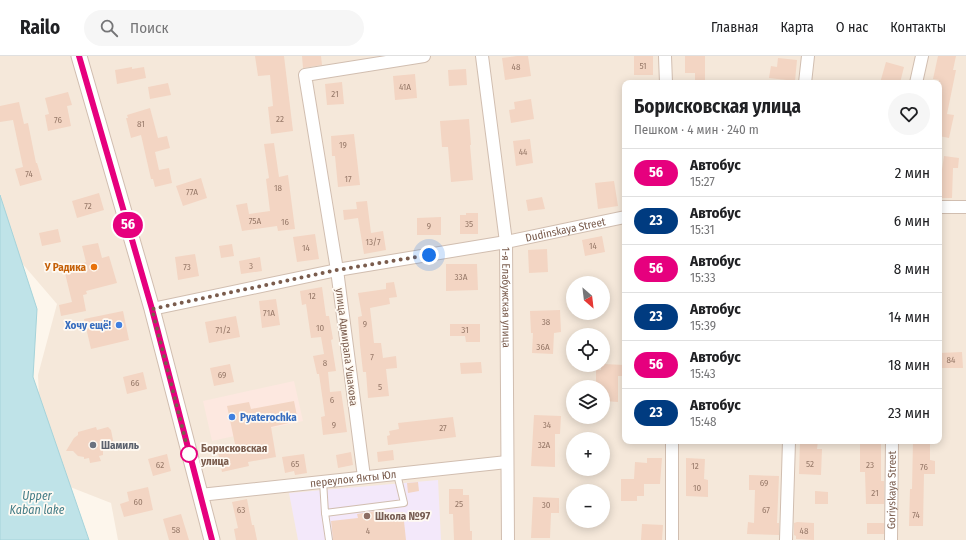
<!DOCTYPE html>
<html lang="ru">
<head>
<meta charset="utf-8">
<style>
	:root { --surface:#fff; --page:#f6f6f6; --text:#202124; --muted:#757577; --line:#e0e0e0 }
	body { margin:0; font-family:"Fira Sans Condensed",sans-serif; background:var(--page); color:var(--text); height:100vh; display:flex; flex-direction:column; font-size:15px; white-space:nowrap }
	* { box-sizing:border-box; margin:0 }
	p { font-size:13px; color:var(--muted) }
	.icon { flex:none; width:22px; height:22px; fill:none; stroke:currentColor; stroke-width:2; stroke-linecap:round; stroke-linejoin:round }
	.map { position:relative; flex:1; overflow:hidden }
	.drawer { position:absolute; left:622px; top:24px; width:320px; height:364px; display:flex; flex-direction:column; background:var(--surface); border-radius:8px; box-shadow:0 2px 10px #0003 }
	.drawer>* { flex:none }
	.badge { padding:0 8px; border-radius:13px; font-size:14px; line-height:26px }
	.needle { width:26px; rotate:152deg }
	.buttons { position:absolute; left:566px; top:220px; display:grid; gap:8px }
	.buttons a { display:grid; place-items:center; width:44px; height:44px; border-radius:50%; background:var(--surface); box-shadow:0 2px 10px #0003; font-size:20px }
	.you { position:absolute; width:20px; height:20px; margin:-10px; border:3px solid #fff; border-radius:50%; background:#1a73e8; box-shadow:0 0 0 6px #1a73e833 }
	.map>.badge { position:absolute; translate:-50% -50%; box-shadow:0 0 0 2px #fff }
	.round { display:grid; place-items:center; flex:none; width:42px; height:42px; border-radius:21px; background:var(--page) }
	.head { display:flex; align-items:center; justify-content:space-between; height:68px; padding:0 12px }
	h1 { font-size:19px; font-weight:700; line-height:30px }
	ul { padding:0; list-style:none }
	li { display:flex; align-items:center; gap:12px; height:48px; padding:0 12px; border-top:1px solid var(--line) }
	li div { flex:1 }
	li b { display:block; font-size:15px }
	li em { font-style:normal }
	li .badge { min-width:44px; font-weight:700; text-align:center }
	header { display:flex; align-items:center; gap:24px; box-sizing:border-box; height:56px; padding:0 20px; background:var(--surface); border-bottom:1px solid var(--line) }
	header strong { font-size:19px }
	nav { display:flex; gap:22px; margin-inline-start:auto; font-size:14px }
	.search { width:280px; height:36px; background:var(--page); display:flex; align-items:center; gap:10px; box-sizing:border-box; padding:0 14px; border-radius:22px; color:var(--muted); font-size:15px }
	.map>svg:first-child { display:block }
</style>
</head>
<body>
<header>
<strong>Railo</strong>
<div class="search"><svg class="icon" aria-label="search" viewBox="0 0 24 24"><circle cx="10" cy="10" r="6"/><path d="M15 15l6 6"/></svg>Поиск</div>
<nav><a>Главная</a><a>Карта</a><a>О нас</a><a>Контакты</a></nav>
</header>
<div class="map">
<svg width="966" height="484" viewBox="0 0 966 484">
	<rect width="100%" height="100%" fill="#fdf6ec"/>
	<!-- residential -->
	<path fill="#f5e8da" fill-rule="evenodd" d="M0,0h966v484h-848l-7,-37 -46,-18 -24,-42 -3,-68 19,-71 -49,-57 -8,-49zM625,27h314v358h-314zM573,227h30v30h-30zM573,279h30v30h-30zM573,331h30v30h-30zM573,383h30v30h-30zM573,435h30v30h-30z"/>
	<!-- commercial -->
	<polygon fill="#fde8e0" points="294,325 303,365 212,385 203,345"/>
	<!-- education -->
	<polygon fill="#f3e8fa" points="438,424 441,484 298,484 289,437"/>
	<!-- water -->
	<polygon fill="#bfe3e8" stroke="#a5d3da" points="0,139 37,253 33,321 89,484 0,484"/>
	<!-- building -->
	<g fill="#f3d5c3">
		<polygon points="255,0 284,0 293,75 271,78 268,51 273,50 270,19 258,20"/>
		<polygon points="302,0 321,0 322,9 303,12"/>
		<polygon points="517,0 528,0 531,20 505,24 502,2"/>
		<rect x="634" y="0" width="19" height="19"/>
		<polygon points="685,0 705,0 705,27 695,27 695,17 685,17"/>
		<polygon points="938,0 956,0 953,14 956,14 947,58 954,59 949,82 939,80 939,24 933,23"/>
		<polygon points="778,2 797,4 795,25 769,22 771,10 777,11"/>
		<polygon points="886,6 904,11 900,27 880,27"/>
		<polygon points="132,11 132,13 144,11 146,22 117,28 115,14"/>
		<polygon points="466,13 467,29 449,30 448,14"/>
		<polygon points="415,18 417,42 395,44 393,20"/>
		<polygon points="342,26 344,48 327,49 325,28"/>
		<polygon points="168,27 171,39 150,43 148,31"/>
		<polygon points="68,36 72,49 67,50 71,70 48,75 45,59 49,58 45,42"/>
		<polygon points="531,43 534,63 511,67 509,54 515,53 514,46"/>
		<polygon points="19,46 24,68 28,67 36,107 37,107 42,124 20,130 15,113 23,111 13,64 0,66 0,50"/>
		<polygon points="150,52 158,82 167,80 170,92 155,96 159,114 169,112 172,127 155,131 153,123 151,123 141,79 131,82 126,62 128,62 127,59"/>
		<polygon points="469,63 471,89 470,89 473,124 451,126 448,91 442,91 440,65"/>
		<polygon points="354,78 360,129 338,131 335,100 332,100 331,80"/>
		<polygon points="530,83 533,107 516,110 513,85"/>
		<polygon points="274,87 279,121 288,119 295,173 278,175 277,170 242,175 236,149 247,147 249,158 270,155 266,123 269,122 264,88"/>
		<polygon points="944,100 959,102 958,112 953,112 952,142 939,142 939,120 941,120"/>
		<polygon points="201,122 207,142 183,150 176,130"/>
		<polygon points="614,125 618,150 598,153 595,127"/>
		<polygon points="99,137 104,154 77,162 72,145"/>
		<polygon points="542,141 545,153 528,155 526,144"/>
		<polygon points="367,145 371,177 383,175 386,194 364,198 358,162 344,164 343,154 357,153 356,146"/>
		<polygon points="466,157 478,157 478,178 460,178 460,159 466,159"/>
		<polygon points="441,161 441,179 417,179 417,162"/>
		<polygon points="58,173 61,186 42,190 39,177"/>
		<polygon points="315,178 319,203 297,206 293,181"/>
		<polygon points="602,180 605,196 585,200 582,184"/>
		<polygon points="98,187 102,202 109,200 117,227 86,235 87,238 83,239 86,255 61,260 59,249 72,246 64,213 81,209 80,208 86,206 82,190"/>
		<polygon points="232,188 234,200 221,202 219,190"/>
		<polygon points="547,193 548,216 529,217 528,194"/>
		<polygon points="195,198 199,220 178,224 175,201"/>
		<polygon points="260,201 262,215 241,218 239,205"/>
		<polygon points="446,208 477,208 478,234 446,235"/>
		<polygon points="394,226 397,241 389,242 390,248 370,252 374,287 381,287 383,302 396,300 397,312 386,313 389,340 368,342 366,316 363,316 360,289 358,261 362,260 358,237 386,233 386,227"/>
		<polygon points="322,231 326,260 329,260 333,283 331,284 336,315 328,316 330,336 341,335 347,376 323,379 321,361 325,360 319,318 317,318 313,300 324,298 321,281 311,282 306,248 302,249 300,235"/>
		<polygon points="276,243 280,269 262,272 259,245"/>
		<polygon points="560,254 561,276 554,277 553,298 532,297 533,277 531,277 530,255"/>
		<polygon points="123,255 129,284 91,293 84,263"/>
		<polygon points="236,260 240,281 209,287 205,266"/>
		<polygon points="450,268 480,268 480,286 466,286 465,280 450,280"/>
		<polygon points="962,296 963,312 939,312 939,297"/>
		<polygon points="481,306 482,317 461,318 460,307"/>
		<polygon points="230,308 234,326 214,330 210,312"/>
		<polygon points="603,308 625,309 625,320 618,320 618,346 603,345 603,331 596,331 596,314 601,314 601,309"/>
		<polygon points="143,316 147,333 127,338 123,321"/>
		<polygon points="294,345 298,365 271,371 276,401 248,406 249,410 222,416 217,392 235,388 227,350 249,346 251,353"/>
		<polygon points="534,359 561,360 560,378 555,378 555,411 531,410"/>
		<polygon points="453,361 456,381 388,389 387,380 390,379 389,375 399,373 398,367"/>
		<polygon points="96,371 97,374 108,371 111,374 115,394 103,394 103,399 99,400 101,405 90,407 89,402 84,403 84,401 78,400 73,395 66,395 74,382 78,379 78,376"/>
		<polygon points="800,385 818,385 817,393 822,393 821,419 799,418"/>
		<polygon points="860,385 881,385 881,425 884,425 884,448 866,448 865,416 860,416"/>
		<polygon points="913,385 930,385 930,404 935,405 935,418 924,418 923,470 909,470 910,433 912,433"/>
		<polygon points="393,394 394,404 378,406 377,396"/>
		<polygon points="351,396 353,409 338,412 336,399"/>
		<polygon points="167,398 171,415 153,420 148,403"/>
		<polygon points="304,398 307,417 295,419 294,415 285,417 282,401"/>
		<polygon points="647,402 662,402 660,428 644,428 644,440 637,440 637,445 621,445 621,423 634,423 635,406 647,407"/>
		<polygon points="686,402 705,403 704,423 708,424 708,441 686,440"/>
		<polygon points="749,419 779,420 777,467 779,467 779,479 747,478 748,466 754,467 755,434 749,434"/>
		<polygon points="418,426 419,435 408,437 407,427"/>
		<polygon points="148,431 153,454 124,461 120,448 129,445 127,436"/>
		<polygon points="449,433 463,433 463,439 469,439 470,475 472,475 472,484 454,484 453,458 449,458"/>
		<polygon points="815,435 828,436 828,448 815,448"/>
		<polygon points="533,441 559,442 559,457 551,457 550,482 531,482"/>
		<polygon points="247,443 252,469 254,469 257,484 236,484 234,473 238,472 232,446"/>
		<polygon points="375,455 375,459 403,456 406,484 333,484 331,465 358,462 357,458"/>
		<polygon points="181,458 189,484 169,484 163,463"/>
		<polygon points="797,466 814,467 814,484 796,483 796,480 794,479 794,467"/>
		<rect x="867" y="467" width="17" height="11"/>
		<polygon points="642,468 663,469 662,484 641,484"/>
	</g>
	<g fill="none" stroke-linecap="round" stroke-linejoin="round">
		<!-- service casing -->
		<g stroke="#d1beb0" stroke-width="8">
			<g id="service">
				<polyline points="323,425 325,457 404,447 397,418"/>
				<polyline points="325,457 329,484"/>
			</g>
		</g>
		<!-- minor casing -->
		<g stroke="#d1beb0" stroke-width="14">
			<g id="minor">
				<path id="s1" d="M482,0l24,186 2,298"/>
				<polyline points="665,0 666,27"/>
				<polyline points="805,27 808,0"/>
				<polyline points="916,27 922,0"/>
				<polyline points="939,151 966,151"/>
				<path id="s2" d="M152,253l185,-39 169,-28 119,-25"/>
				<polyline points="672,385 672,484"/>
				<polyline points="364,421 337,214 305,19 424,0"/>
				<path id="s3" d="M200,439l307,-33"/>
				<polyline points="786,484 789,385"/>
				<path id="s4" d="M891,484l1,-99"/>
			</g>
		</g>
		<!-- tertiary casing -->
		<g stroke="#d1beb0" stroke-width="17">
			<polyline id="tertiary" points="79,0 152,253 212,484"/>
		</g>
		<!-- service -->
		<use href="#service" stroke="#fff" stroke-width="6"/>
		<!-- minor -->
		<use href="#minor" stroke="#fff" stroke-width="12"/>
		<!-- tertiary -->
		<use href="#tertiary" stroke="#fff" stroke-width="15"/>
	</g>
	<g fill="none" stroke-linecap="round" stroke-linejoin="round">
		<!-- line casing -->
		<g stroke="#fff" stroke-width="9">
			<polyline id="line" points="79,0 152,253 212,484"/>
		</g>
		<!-- line -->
		<use href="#line" stroke="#e6007e" stroke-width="6"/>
		<!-- walk -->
		<polyline stroke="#7a5c4d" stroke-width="4" stroke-dasharray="0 7.2" points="189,398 152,253 337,214 429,199"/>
	</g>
	<!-- markers -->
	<circle fill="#e8710a" stroke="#fffaf3" stroke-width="1.5" cx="94" cy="211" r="4"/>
	<g fill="#3f7fe0" stroke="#fffaf3" stroke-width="1.5">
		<circle cx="119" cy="269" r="4"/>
		<circle cx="232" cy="361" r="4"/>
	</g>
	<circle fill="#6b7280" stroke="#fffaf3" stroke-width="1.5" cx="93" cy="389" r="4"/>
	<circle fill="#fff" stroke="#e6007e" stroke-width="2" cx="189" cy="398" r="8"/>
	<circle fill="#8d6e63" stroke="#fffaf3" stroke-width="1.5" cx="367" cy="460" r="4"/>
	<g text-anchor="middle" stroke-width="3.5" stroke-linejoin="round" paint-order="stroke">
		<!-- number labels -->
		<g font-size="9" fill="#987a6a">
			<text x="643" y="13">51</text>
			<text x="516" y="14">48</text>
			<text x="405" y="34">41А</text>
			<text x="335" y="41">21</text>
			<text x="280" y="66">22</text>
			<text x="58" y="67">76</text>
			<text x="141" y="71">81</text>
			<text x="343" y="92">19</text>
			<text x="523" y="99">44</text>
			<text x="29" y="121">74</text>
			<text x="348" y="126">17</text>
			<text x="278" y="135">18</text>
			<text x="192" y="139">77А</text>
			<text x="88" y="153">72</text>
			<text x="255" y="168">75А</text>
			<text x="285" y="169">16</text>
			<text x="469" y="171">35</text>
			<text x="429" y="173">9</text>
			<text x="373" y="189">13/7</text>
			<text x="593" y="193">14</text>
			<text x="306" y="195">14</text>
			<text x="251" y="213">3</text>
			<text x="187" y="214">73</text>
			<text x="461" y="224">33А</text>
			<text x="312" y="243">12</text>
			<text x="269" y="260">71А</text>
			<text x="546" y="269">38</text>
			<text x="365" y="271">9</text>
			<text x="320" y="275">10</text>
			<text x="223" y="277">71/2</text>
			<text x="465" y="277">31</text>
			<text x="543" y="294">36А</text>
			<text x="372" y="304">7</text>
			<text x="951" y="307">84</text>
			<text x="325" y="310">8</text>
			<text x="222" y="322">69</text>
			<text x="135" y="330">66</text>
			<text x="380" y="334">5</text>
			<text x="332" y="347">6</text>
			<text x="334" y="372">9</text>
			<text x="547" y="372">34</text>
			<text x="443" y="375">27</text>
			<text x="544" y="392">32А</text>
			<text x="295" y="411">65</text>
			<text x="810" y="411">52</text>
			<text x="160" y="412">62</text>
			<text x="870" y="412">23</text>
			<text x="695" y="413">12</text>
			<text x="924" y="414">76</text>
			<text x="764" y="430">69</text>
			<text x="697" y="435">10</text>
			<text x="875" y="440">21</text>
			<text x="138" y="449">60</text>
			<text x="459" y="451">25</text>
			<text x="546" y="452">30</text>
			<text x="241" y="457">63</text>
			<text x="766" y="457">67</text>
			<text x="916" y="462">74</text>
			<text x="176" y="477">58</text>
			<text x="368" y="478">4</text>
			<text x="804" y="478">48</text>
		</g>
		<!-- street labels -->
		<g font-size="11" fill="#7a5c4d" stroke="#fffaf3">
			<text dy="4" stroke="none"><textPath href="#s2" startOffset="421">Dudinskaya Street</textPath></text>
			<text dy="4" stroke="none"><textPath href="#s1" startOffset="243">1-я Елабужская улица</textPath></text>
			<text transform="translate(347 291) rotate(83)" y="4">улица Адмирала Ушакова</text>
			<text dy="4" stroke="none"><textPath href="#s3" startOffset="154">переулок Якты Юл</textPath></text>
			<text dy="4" stroke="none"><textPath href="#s4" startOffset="50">Goriyskaya Street</textPath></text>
		</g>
		<!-- food labels -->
		<g font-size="11" font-weight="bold" fill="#c56008" stroke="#fffaf3" text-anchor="end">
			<text x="86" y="215">У Радика</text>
		</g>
		<!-- shop labels -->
		<g font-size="11" font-weight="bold" fill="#366cbe" stroke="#fffaf3" text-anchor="end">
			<text x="111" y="273">Хочу ещё!</text>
			<text x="240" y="365" text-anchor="start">Pyaterochka</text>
		</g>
		<!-- worship labels -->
		<g font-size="11" font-weight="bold" fill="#5b616d" stroke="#fffaf3" text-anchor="start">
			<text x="101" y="393">Шамиль</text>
		</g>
		<!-- stop labels -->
		<g font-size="11" font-weight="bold" fill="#7a5c4d" stroke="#fffaf3" text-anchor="start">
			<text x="201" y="396">Борисковская<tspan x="201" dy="13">улица</tspan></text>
		</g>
		<!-- education labels -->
		<g font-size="11" font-weight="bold" fill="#785e54" stroke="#fffaf3" text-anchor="start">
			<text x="375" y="464">Школа №97</text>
		</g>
		<!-- water labels -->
		<g font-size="12" font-style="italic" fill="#437c86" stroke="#fffaf3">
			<text x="37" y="444">Upper<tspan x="37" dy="14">Kaban lake</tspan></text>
		</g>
	</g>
</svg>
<div class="buttons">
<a><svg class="needle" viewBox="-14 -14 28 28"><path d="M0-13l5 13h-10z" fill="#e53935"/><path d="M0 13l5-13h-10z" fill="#757577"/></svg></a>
<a><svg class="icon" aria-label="locate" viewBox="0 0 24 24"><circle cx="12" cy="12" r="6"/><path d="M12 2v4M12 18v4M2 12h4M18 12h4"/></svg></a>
<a><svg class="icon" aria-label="layers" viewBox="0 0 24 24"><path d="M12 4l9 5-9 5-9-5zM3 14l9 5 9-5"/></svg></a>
<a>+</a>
<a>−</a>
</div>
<div class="you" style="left:429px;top:199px"></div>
<b class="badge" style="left:128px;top:169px;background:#e6007e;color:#fff">56</b>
<section class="drawer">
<div class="head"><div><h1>Борисковская улица</h1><p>Пешком · 4 мин · 240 m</p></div><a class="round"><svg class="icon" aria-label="heart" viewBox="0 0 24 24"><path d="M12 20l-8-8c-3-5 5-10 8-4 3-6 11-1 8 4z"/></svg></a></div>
<ul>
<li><span class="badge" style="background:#e6007e;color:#fff">56</span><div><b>Автобус</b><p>15:27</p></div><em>2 мин</em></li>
<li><span class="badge" style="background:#003b80;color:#fff">23</span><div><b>Автобус</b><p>15:31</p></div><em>6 мин</em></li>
<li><span class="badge" style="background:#e6007e;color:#fff">56</span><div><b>Автобус</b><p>15:33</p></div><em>8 мин</em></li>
<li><span class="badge" style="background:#003b80;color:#fff">23</span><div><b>Автобус</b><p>15:39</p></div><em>14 мин</em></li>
<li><span class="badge" style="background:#e6007e;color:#fff">56</span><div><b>Автобус</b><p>15:43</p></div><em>18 мин</em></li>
<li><span class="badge" style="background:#003b80;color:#fff">23</span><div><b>Автобус</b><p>15:48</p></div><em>23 мин</em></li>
</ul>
</section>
</div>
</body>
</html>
